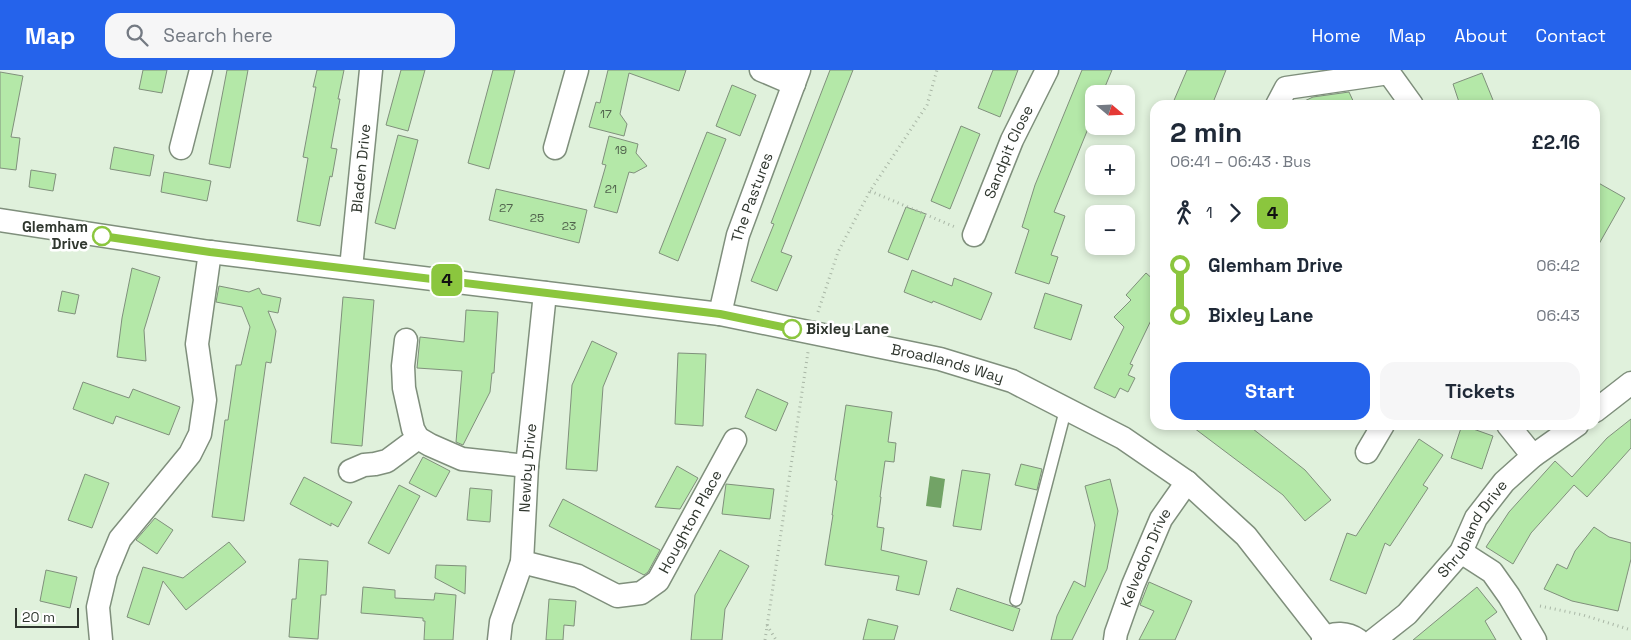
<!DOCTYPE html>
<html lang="en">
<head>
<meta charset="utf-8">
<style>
	:root { --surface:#fff; --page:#f6f6f7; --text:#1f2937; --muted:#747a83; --accent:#2563eb }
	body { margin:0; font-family:"Space Grotesk",sans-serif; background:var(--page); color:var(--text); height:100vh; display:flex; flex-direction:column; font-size:19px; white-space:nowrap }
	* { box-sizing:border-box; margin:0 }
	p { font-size:16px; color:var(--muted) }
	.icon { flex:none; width:28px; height:28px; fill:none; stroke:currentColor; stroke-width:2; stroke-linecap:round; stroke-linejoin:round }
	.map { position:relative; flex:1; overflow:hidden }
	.side { position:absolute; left:1150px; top:30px; width:450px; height:330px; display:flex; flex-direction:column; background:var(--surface); border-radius:15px; box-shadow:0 2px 8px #0003 }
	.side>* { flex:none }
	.badge { padding:0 10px; border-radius:8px; font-size:18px; line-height:32px }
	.needle { width:32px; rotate:109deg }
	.controls { position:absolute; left:1085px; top:15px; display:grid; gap:10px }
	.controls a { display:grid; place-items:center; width:50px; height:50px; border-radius:10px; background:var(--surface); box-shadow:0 2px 8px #0003; font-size:25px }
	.scale { position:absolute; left:15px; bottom:12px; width:64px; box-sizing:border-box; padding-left:5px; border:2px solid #30372f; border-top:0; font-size:14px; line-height:18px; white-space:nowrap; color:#30372f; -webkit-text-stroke:4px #fff; paint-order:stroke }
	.map>.badge { position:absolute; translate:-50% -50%; box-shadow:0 0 0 2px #fff }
	.legs { display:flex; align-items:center; gap:8px; height:55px; padding:0 20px; font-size:16px }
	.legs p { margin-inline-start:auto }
	.headline { display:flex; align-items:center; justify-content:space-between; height:85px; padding:0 20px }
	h1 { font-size:28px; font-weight:600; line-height:38px }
	.cta { display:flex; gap:10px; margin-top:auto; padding:10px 20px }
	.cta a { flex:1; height:58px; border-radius:15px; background:var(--accent); color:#fff; font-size:20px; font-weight:600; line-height:58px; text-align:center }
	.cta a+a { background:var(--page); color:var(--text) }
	ul { padding:0 20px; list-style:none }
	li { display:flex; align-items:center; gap:18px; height:50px; font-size:19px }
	li i { display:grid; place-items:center; width:8px; height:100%; margin:0 6px; background:currentColor }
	li i::after { content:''; width:12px; height:12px; margin:-6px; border:4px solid; border-radius:50%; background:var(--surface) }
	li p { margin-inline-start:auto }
	li:first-child i { background:linear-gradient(#0000 50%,currentColor 0) }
	li:last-child i { background:linear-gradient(currentColor 50%,#0000 0) }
	header { display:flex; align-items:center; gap:30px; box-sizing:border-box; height:70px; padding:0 25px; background:var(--accent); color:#fff }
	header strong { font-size:24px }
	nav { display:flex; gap:28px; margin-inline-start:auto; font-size:18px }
	.search { width:350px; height:45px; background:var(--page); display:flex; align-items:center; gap:12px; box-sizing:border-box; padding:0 18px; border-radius:15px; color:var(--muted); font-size:19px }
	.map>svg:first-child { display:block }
</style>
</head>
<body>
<header>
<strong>Map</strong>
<div class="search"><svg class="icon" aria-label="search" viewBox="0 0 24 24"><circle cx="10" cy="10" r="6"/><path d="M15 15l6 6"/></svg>Search here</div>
<nav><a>Home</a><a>Map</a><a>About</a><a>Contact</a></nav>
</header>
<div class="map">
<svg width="1631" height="570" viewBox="0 0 1631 570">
	<rect width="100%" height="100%" fill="#e0f1dc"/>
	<!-- water -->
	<polygon fill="#72a366" points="930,406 945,409 941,438 926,436"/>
	<!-- building -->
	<g fill="#b4e8a8" stroke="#80907c">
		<polygon points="143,0 167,0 162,23 139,19"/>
		<polygon points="227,0 248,0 230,98 209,94"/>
		<polygon points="317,0 344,0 338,29 340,29 331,78 337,79 332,107 330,106 320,156 297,151 308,88 303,87 316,17 313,17"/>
		<polygon points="401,0 425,0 408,61 386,55"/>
		<polygon points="493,0 515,0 489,99 468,93"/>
		<polygon points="608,0 686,0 679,21 629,3 620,44 627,54 624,66 589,57 596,32 600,33"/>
		<polygon points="830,0 853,0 781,182 792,186 777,221 751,211 774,154 771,153"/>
		<polygon points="993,0 1018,0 1000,47 978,38"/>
		<polygon points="1082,0 1112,0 1102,24 1094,24 1094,44 1054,142 1065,146 1051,185 1058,187 1049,214 1015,203 1029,160 1022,157 1035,115"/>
		<polygon points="1187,0 1226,0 1212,35 1172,35"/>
		<polygon points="0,2 23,6 11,67 20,68 16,100 0,98"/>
		<polygon points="1482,3 1495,35 1460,35 1453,14"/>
		<polygon points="732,15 756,25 740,66 716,56"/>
		<polygon points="1349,22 1355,35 1296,35 1313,27"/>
		<polygon points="961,56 980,64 950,139 931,131"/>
		<polygon points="707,62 726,69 678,191 659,183"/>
		<polygon points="398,65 418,70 395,159 375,153"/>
		<polygon points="609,66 638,74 636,83 647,96 634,103 629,102 617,143 594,137 606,95 602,94"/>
		<polygon points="114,77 154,85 150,106 110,99"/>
		<polygon points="31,100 56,104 53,121 29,117"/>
		<polygon points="164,102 211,111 207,131 161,122"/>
		<polygon points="1595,111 1625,128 1595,181"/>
		<polygon points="496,119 587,140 579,173 489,150"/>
		<polygon points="906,137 926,144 908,190 888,182"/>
		<polygon points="132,198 160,207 144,260 146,291 117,287 122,248"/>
		<polygon points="912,200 952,216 954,208 992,223 981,250 933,231 932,233 904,222"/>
		<polygon points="1146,203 1155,211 1155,242 1130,294 1133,295 1128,305 1135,308 1128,322 1120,318 1115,328 1094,318 1124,257 1114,247 1131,230 1126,225"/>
		<polygon points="219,216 249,222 259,218 262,224 281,228 278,243 268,241 276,261 271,293 266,292 244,451 212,447 225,350 228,350 236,295 241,295 250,257 242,237 216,232"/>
		<polygon points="62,221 79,225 75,244 58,241"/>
		<polygon points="1045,223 1082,235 1071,270 1034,258"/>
		<polygon points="343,227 374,230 362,376 331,373"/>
		<polygon points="466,240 498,242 494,303 492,303 490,322 463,375 456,372 462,301 417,298 420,267 464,272"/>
		<polygon points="592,271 617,283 603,317 597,401 566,399 572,315"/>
		<polygon points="678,283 706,284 703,356 675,354"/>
		<polygon points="83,312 129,328 133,319 180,337 169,365 116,346 113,354 73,339"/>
		<polygon points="757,319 788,333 776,361 745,347"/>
		<polygon points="846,335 892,342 888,372 896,373 894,392 885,391 880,427 881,427 877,457 884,458 881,480 927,491 919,525 896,520 899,506 825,495 833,445 832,445 837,411 835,410"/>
		<polygon points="1631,349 1631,378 1587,427 1574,415 1531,463 1513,494 1486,477 1509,442 1555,391 1572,407 1607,368"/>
		<polygon points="1190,355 1248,355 1305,400 1331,430 1305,451 1283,425"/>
		<polygon points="1462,355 1493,366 1482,399 1451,388"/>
		<polygon points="1419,369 1443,385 1423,415 1428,418 1390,476 1385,473 1366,524 1330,510 1347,463 1356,466"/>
		<polygon points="423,387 450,401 436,427 409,413"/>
		<polygon points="1021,394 1042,399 1037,420 1015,415"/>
		<polygon points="677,396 698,408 680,439 655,437"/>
		<polygon points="962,400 990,404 981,460 953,456"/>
		<polygon points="85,404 109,413 92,458 68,450"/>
		<polygon points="304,407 352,432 338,457 331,453 331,456 290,434"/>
		<polygon points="1110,409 1118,441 1107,499 1072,570 1051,570 1057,546 1074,511 1085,517 1095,455 1085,416"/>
		<polygon points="726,414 774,419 770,449 722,444"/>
		<polygon points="399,415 420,426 389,484 368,473"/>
		<polygon points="470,418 492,420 490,452 467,450"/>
		<polygon points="563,429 660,480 648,502 644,505 549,456"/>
		<polygon points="155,448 173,460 157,484 136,470"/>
		<polygon points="1594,457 1609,467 1631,473 1631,489 1618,541 1572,531 1544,519 1557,494 1567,499 1575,481"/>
		<polygon points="229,472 246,492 186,540 163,511 149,555 127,547 143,497 183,508"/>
		<polygon points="720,480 749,496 725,539 722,570 691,570 695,525"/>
		<polygon points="299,489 328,491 326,525 321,525 318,569 289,567 292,529 296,529"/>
		<polygon points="436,495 466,496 465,524 435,508"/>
		<polygon points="46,500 77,507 70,538 40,531"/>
		<polygon points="1149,512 1192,531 1175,570 1139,570 1154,541 1140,535"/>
		<polygon points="363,517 395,520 395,528 434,530 435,523 456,525 453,570 424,570 425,551 423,551 423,548 361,543"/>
		<polygon points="1477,517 1497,542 1485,551 1496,570 1413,570"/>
		<polygon points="957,518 1020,539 1013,561 950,540"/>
		<polygon points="549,529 576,531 574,556 564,555 563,570 546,570"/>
		<polygon points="868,549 898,556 894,570 863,570"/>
	</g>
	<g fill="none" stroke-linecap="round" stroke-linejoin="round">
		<!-- lane casing -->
		<g stroke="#7f8f7c" stroke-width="14">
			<polyline id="lane" points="1016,530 1066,338"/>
		</g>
		<!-- street casing -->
		<g stroke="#7f8f7c" stroke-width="25">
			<g id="street">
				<polyline points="761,0 794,14"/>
				<polyline points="1389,3 1412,35"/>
				<polyline points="1277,35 1286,18 1389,3"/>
				<polyline points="181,78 201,0"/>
				<polyline points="555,78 577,0"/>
				<path id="s1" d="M0,150l210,32 510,62 220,45 72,22 111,57 64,44 59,54 79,101"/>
				<path id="s2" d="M974,165l38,-95 35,-70"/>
				<path id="s3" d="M351,198l20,-198"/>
				<path id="s4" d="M720,244l18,-79 61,-165"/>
				<polyline points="406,270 403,296 404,318 413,359 418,368 430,375 462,389 527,396"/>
				<polyline points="1595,341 1631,313"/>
				<polyline points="1508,355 1533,386"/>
				<polyline points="1367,382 1383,355"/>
				<polyline points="350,401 364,395 375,394 387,391 418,368"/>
				<polyline points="1461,482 1492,502 1509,526 1535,570"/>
				<path id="s5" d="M522,492l56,14 39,20 24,-3 17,-12 77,-141"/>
				<polyline points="101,570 98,537 106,503 120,469 190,384 200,364 205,330 197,274 210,182"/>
				<path id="s6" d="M499,570l2,-18 21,-60 5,-96 18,-173"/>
				<path id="s7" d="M1115,570l1,-7 17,-48 28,-66 26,-37"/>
				<path d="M1323,570c10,-9 25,-7 35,0"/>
				<path id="s8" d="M1374,570l33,-26 54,-62 15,-34 28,-36 29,-26 44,-31"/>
			</g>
		</g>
		<!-- path -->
		<g stroke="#a9b7a6" stroke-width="3" stroke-dasharray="1 4" stroke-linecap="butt">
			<polyline points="870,121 955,157"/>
			<polyline points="818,242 838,182 870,121 927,35 937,0"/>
			<polyline points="1540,536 1583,545 1631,560"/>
			<polyline points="767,555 776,570"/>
			<polyline points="765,570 808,282"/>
		</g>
		<!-- lane -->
		<use href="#lane" stroke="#fff" stroke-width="11"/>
		<!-- street -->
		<use href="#street" stroke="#fff" stroke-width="22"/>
	</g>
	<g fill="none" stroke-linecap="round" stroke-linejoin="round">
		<!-- line-1 casing -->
		<g stroke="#fff" stroke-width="11">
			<polyline id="line-1" points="102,166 210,182 720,244 792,259"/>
		</g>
		<!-- line-1 -->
		<use href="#line-1" stroke="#8bc63e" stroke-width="8"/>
	</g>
	<!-- markers -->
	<g fill="#fff" stroke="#8bc63e" stroke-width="2.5">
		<circle cx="102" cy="166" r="9"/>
		<circle cx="792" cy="259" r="9"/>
	</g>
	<g text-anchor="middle" stroke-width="5" stroke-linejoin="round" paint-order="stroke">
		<!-- number labels -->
		<g font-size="12" fill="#51634d">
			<text x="606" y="48">17</text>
			<text x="621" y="84">19</text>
			<text x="611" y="123">21</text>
			<text x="506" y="142">27</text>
			<text x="537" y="152">25</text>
			<text x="569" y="160">23</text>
		</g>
		<!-- street labels -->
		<g font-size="15" fill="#30372f" stroke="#fff">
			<text dy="5" stroke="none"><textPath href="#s2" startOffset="90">Sandpit Close</textPath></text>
			<text dy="5" stroke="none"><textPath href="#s3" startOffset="100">Bladen Drive</textPath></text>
			<text dy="5" stroke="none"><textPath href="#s4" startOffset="121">The Pastures</textPath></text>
			<text dy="5" stroke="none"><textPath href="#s1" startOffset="959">Broadlands Way</textPath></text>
			<text dy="5" stroke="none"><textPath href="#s6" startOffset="176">Newby Drive</textPath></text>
			<text dy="5" stroke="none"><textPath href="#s5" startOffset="214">Houghton Place</textPath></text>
			<text dy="5" stroke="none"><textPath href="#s8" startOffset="150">Shrubland Drive</textPath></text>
			<text dy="5" stroke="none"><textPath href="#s7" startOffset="88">Kelvedon Drive</textPath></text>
		</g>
		<!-- stop labels -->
		<g font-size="15" font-weight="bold" fill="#30372f" stroke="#fff" text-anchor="end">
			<text x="88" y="162">Glemham<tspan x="88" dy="17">Drive</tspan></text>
			<text x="806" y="264" text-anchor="start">Bixley Lane</text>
		</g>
	</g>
</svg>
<div class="controls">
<a><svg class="needle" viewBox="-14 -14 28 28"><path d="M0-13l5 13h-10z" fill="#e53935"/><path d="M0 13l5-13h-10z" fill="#747a83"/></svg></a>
<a>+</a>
<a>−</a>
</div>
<div class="scale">20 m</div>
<b class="badge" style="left:447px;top:210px;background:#8bc63e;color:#111">4</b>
<section class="side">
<div class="headline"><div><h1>2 min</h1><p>06:41 – 06:43 · Bus</p></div><b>£2.16</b></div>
<div class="legs"><svg class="icon" aria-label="walk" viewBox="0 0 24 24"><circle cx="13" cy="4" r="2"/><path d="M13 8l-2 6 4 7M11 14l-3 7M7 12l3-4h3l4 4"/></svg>1<svg class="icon" aria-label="forward" viewBox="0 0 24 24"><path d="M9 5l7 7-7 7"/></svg><b class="badge" style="background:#8bc63e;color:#111">4</b></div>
<ul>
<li><i style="color:#8bc63e"></i><b>Glemham Drive</b><p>06:42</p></li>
<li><i style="color:#8bc63e"></i><b>Bixley Lane</b><p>06:43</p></li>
</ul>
<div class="cta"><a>Start</a><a>Tickets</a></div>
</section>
</div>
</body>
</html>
